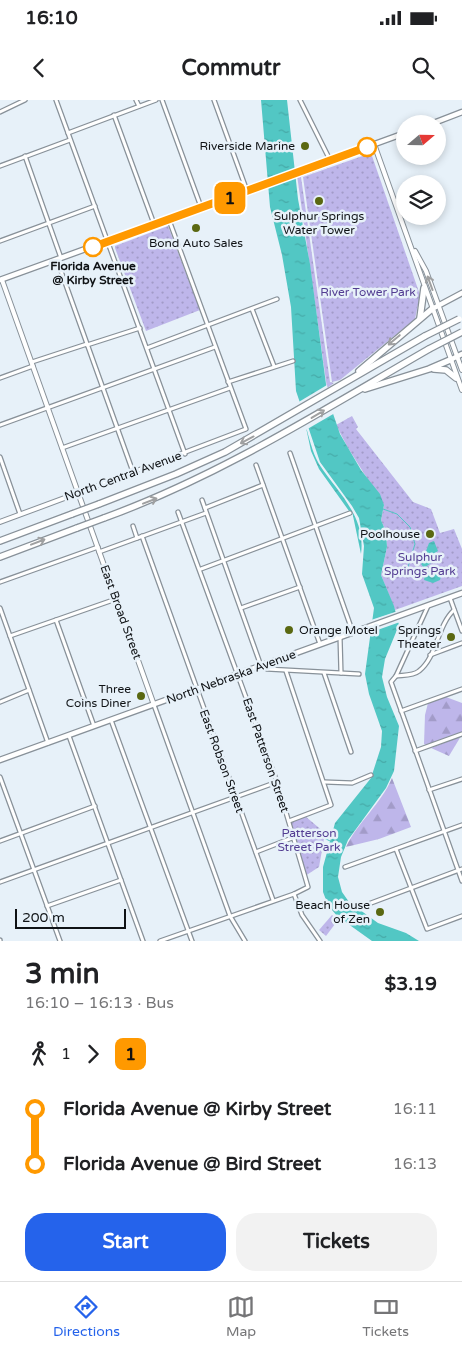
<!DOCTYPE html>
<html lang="en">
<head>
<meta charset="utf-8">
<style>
	:root { --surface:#fff; --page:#f2f2f2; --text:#202124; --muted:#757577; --line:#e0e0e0; --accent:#2563eb }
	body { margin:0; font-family:"Varela Round",sans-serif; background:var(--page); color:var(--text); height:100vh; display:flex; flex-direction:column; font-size:19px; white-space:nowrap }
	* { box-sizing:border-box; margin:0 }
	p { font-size:16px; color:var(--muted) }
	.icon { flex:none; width:28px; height:28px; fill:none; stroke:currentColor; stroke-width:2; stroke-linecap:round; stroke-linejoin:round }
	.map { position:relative; height:841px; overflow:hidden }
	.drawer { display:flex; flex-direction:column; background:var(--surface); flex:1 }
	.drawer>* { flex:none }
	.badge { padding:0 10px; border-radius:8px; font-size:18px; line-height:32px }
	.needle { width:32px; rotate:70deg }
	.fabs { position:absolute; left:396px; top:15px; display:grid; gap:10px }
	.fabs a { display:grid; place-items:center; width:50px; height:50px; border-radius:50%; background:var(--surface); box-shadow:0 2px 8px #0003; font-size:25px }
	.scale { position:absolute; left:15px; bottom:12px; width:111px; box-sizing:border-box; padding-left:5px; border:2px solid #0f1215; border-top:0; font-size:14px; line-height:18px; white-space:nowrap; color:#0f1215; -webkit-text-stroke:4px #e7f1f9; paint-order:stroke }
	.map>.badge { position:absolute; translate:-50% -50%; box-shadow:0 0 0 2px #fff }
	.legs { display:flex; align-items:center; gap:8px; height:55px; padding:0 25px; font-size:16px }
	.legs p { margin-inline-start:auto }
	.overview { display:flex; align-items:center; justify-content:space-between; height:85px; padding:0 25px }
	h1 { font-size:28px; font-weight:700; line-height:38px }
	.action { display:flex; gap:10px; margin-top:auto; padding:10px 25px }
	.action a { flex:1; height:58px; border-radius:20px; background:var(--accent); color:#fff; font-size:20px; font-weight:700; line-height:58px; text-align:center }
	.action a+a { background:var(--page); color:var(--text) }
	ul { padding:0 25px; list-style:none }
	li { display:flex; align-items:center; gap:18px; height:55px; font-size:19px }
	li i { display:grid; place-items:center; width:8px; height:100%; margin:0 6px; background:currentColor }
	li i::after { content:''; width:12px; height:12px; margin:-6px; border:4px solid; border-radius:50%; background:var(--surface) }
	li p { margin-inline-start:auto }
	li:first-child i { background:linear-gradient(#0000 50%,currentColor 0) }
	li:last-child i { background:linear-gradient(currentColor 50%,#0000 0) }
	.status { display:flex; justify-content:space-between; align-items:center; height:35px; padding:0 25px; background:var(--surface); direction:ltr }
	.status svg { height:14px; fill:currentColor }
	header { display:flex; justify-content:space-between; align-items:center; height:65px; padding:0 25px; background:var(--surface); font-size:22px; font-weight:700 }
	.menu { display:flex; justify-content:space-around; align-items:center; height:70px; border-top:1px solid var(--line); background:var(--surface); font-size:14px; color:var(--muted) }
	.menu a { display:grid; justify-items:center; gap:2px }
	.menu .current { color:var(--accent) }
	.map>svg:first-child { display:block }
</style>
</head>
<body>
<div class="status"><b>16:10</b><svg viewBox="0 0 49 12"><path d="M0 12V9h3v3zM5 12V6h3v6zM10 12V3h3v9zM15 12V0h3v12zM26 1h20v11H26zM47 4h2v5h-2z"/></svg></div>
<header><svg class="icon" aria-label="back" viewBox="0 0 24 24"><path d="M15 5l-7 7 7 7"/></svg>Commutr<svg class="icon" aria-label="search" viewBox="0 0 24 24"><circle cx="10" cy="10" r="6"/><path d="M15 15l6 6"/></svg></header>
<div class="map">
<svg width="462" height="841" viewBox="0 0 462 841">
	<defs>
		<pattern id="green-dots" width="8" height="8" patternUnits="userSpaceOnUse" patternTransform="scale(1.25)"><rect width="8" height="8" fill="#beb6ea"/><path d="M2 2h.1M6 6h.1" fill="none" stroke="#a29bc8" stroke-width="1.8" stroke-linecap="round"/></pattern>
		<pattern id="forest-firs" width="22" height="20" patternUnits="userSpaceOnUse" patternTransform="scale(1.25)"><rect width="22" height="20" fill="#beb6ea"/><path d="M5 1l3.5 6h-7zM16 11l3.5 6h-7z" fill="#a29bc8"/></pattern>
		<pattern id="water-ripples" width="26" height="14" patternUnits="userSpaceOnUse" patternTransform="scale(1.25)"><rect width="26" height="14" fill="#52c7c4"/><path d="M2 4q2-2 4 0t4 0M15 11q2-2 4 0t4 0" fill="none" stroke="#46aaa8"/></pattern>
	</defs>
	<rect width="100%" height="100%" fill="#e7f1f9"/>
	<!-- green -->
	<g fill="url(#green-dots)">
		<polygon points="367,49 368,52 301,77 330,282 334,283 327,288 297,75"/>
		<polygon points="371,53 420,195 415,219 340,280 332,282 303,77"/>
		<polygon points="168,126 200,210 146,231 115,148 115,146"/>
		<polygon points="352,316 358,327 356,329 413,402 431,409 440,433 454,429 462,449 462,486 395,510 381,475 387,447 386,432 381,420 384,405 348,348 336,325"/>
		<polygon points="305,716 325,733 319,767 305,776 288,721"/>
		<polygon points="332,815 338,820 326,836 319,830"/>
	</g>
	<!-- forest -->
	<g fill="url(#forest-firs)">
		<polygon points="446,597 462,603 462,632 426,645 424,644 425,615 428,603"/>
		<polygon points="461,636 449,656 431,648"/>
		<path d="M392,678l19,49 -32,12 -33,8c12,-25 35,-43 46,-69z"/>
	</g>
	<!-- water -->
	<g fill="url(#water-ripples)">
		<polygon points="261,0 287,0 298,99 310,164 328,299 340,334 361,370 380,394 384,405 381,420 386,432 387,447 381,475 394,506 399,525 385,559 382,577 387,597 399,626 394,671 386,688 348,740 341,757 338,777 342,792 349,802 378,823 406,833 419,841 372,841 337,816 328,805 323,792 323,767 335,723 371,678 381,647 382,631 369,594 365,574 374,508 362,474 364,446 359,418 352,406 320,362 296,291 291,207 282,155 270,107"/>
		<path d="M305,323c4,14 7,29 14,41 19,29 47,52 42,90l-9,-43h-3l-30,-42 -8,-18z"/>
		<polygon points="434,441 438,451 435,453 437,457 431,456 434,461 424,468 421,464 427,460 425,454 429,443"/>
		<polygon points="436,467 442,473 440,480 433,483 424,480 425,474 431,468"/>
	</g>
	<!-- pier -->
	<g fill="#e7f1f9">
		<polygon points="327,285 335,313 304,331 297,303"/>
		<polygon points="398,511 400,522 369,533 371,520"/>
	</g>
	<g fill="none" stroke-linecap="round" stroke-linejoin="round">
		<!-- stream -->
		<g stroke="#52c7c4" stroke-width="1">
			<polyline points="383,409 397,414 410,427 415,444 407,470 413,476 425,477"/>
			<polyline points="303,733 310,731 330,741"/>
		</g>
		<!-- minor casing -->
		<g stroke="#889199" stroke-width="5.5">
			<g id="minor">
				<polyline points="56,0 185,354"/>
				<polyline points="136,0 139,6"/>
				<polyline points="162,0 201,107"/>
				<polyline points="214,0 247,91"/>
				<polyline points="300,0 330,60"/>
				<polyline points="0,12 25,0"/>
				<polyline points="114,15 154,124"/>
				<polyline points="68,33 156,0"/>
				<polyline points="25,56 61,158"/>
				<polyline points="0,66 70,40"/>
				<polyline points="0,141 95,106"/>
				<polyline points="57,160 133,372"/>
				<polyline points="252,209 274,266"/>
				<polyline points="87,245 140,228"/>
				<polyline points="147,248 277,199"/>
				<polyline points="32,262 87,244"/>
				<polyline points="0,278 33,266"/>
				<polyline points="228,282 293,261"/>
				<polyline points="0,325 215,247"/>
				<polyline points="62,348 230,288"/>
				<polyline points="290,353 353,533"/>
				<polyline points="0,357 20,414"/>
				<polyline points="256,365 320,544"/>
				<polyline points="78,393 246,329 169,120"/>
				<polyline points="202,400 261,566 267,569 359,574"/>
				<polyline points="205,408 263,385"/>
				<polyline points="133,426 137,438"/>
				<polyline points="142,436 273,800"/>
				<polyline points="99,452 206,413"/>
				<polyline points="201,469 350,413"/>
				<polyline points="0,482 98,447"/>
				<polyline points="450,498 462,531"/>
				<polyline points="0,508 48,643"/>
				<polyline points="241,508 300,487"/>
				<path d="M454,510c-17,16 -17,47 -35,61 -6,5 -16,4 -23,5l-5,6 71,199"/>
				<polyline points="56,520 94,626"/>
				<polyline points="10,536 116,499"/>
				<polyline points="340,537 341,573"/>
				<polyline points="430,555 462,543"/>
				<polyline points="286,571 331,705 289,721"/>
				<polyline points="324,573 351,652"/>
				<polyline points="396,576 428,506"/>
				<polyline points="0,602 29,590"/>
				<polyline points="154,605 230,816 245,841"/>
				<polyline points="401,611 462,589"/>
				<polyline points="111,620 192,841"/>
				<polyline points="69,636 143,841"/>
				<polyline points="415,651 462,634"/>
				<polyline points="0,677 60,841"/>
				<polyline points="325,682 352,683 371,675"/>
				<polyline points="429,690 462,679"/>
				<polyline points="0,741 95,706"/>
				<polyline points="396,749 427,829 462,816"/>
				<polyline points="256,752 292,738"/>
				<polyline points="345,767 462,725"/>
				<polyline points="0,782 277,682"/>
				<polyline points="294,794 302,815 320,841"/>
				<polyline points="47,806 121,780"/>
				<polyline points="363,806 462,769"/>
				<polyline points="0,840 0,841"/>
				<polyline points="160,841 294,794 308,787 277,682 178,412"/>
			</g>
		</g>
		<!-- tertiary casing -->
		<g stroke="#889199" stroke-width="6">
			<g id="tertiary">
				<polyline points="374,44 462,290"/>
				<polyline points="415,151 426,171 462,270"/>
				<polyline points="2,180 154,605"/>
				<polyline points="0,422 78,393"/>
			</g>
		</g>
		<!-- secondary casing -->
		<g stroke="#889199" stroke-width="7">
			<g id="secondary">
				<polyline points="432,209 462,193"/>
				<polyline points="450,260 462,254"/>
			</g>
		</g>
		<!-- primary casing -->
		<g stroke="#889199" stroke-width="7">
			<g id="primary">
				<polyline points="431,24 462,12"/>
				<polyline points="0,180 405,33"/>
				<polyline points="0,660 462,493"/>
			</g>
		</g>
		<!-- motorway casing -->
		<g stroke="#889199" stroke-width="8">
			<g id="motorway">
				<polyline points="420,218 424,188"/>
				<polyline points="434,269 446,270 456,278"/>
				<polyline points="359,271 432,209"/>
				<polyline points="365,289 429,269 450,260"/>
				<polyline points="99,404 176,374 225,352 425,236"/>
				<path d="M104,418c116,-42 219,-108 325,-169"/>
				<polyline points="0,441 72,414"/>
				<polyline points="0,457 77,428"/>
			</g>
		</g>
		<!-- minor -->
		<use href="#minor" stroke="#fff" stroke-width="3"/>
		<!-- tertiary -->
		<use href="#tertiary" stroke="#fff" stroke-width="4"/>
		<!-- secondary -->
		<use href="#secondary" stroke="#fff" stroke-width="4.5"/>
		<!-- primary -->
		<use href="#primary" stroke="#fff" stroke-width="4.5"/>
		<!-- motorway -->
		<use href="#motorway" stroke="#fff" stroke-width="5.5"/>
		<!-- motorway-bridge casing -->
		<g stroke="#889199" stroke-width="8" stroke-linecap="butt">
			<g id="motorway-bridge">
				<polyline points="425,236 459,219"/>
				<polyline points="429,249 462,232"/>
				<polyline points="72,414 99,404"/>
				<polyline points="77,428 104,418"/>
			</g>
		</g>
		<!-- motorway-bridge -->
		<use href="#motorway-bridge" stroke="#fff" stroke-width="5.5"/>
	</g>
	<!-- one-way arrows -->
	<defs><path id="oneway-shaft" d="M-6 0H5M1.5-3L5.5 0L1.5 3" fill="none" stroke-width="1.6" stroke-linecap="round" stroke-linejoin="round" transform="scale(1.25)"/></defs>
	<g stroke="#9fa0a1">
		<use href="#oneway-shaft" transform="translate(430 183) rotate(-110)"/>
		<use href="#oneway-shaft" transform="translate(394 240) rotate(140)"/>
		<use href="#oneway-shaft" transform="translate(318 314) rotate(-31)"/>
		<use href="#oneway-shaft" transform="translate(247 340) rotate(152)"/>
		<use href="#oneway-shaft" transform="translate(150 401) rotate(-21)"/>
		<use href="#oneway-shaft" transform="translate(38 442) rotate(-21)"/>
	</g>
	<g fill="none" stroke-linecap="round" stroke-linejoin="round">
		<!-- line-1 casing -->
		<g stroke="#fff" stroke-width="11">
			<polyline id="line-1" points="93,147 367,47"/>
		</g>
		<!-- line-1 -->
		<use href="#line-1" stroke="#f90" stroke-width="8"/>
	</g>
	<!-- markers -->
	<g fill="#5a6811" stroke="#e7f1f9" stroke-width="2">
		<circle cx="305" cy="46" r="5"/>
		<circle cx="319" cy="101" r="5"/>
		<circle cx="196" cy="128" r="5"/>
		<circle cx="430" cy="434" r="5"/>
		<circle cx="289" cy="530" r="5"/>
		<circle cx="451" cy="537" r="5"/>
		<circle cx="141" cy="596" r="5"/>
		<circle cx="380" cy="812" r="5"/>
	</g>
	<g fill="#fff" stroke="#f90" stroke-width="2.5">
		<circle cx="367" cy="47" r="9"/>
		<circle cx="93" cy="147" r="9"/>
	</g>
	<g text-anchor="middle" stroke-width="5" stroke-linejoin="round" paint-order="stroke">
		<!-- poi labels -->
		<g font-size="12" fill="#0f1215" stroke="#e7f1f9" text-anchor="end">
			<text x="295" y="50">Riverside Marine</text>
			<text x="319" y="120" text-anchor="middle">Sulphur Springs<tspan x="319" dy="14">Water Tower</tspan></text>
			<text x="196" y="147" text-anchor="middle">Bond Auto Sales</text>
			<text x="420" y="438">Poolhouse</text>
			<text x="299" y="534" text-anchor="start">Orange Motel</text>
			<text x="441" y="534">Springs<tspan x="441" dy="14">Theater</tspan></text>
			<text x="131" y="593">Three<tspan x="131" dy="14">Coins Diner</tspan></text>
			<text x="370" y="809">Beach House<tspan x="370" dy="14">of Zen</tspan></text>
		</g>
		<!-- stop labels -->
		<g font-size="12" font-weight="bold" fill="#0f1215" stroke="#e7f1f9">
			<text x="93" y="170">Florida Avenue<tspan x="93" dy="14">@ Kirby Street</tspan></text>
		</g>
		<!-- park labels -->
		<g font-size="12" fill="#533d92" stroke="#e7f1f9">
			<text x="368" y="196">River Tower Park</text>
			<text x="420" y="461">Sulphur<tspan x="420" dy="14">Springs Park</tspan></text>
			<text x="309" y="737">Patterson<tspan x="309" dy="14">Street Park</tspan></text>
		</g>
		<!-- street labels -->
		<g font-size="12" fill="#0f1215" stroke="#e7f1f9">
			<text transform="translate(123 376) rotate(-20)" y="4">North Central Avenue</text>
			<text transform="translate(121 512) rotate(70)" y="4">East Broad Street</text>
			<text transform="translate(231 577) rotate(-20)" y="4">North Nebraska Avenue</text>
			<text transform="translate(266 655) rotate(71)" y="4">East Patterson Street</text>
			<text transform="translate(222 661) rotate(70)" y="4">East Robson Street</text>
		</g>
	</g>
</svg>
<div class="fabs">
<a><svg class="needle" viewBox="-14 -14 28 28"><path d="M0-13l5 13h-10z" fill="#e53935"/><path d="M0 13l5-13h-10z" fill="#757577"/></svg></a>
<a><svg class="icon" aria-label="layers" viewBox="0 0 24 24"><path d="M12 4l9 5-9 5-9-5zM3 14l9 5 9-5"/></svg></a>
</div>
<div class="scale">200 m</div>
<b class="badge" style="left:230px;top:98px;background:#f90;color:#111">1</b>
</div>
<section class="drawer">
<div class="overview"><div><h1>3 min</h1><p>16:10 – 16:13 · Bus</p></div><b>$3.19</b></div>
<div class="legs"><svg class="icon" aria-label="walk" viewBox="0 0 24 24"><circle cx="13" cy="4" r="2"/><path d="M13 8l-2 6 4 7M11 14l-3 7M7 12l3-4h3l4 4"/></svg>1<svg class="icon" aria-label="forward" viewBox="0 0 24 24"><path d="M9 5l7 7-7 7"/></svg><b class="badge" style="background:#f90;color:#111">1</b></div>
<ul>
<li><i style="color:#f90"></i><b>Florida Avenue @ Kirby Street</b><p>16:11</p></li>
<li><i style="color:#f90"></i><b>Florida Avenue @ Bird Street</b><p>16:13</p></li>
</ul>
<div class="action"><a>Start</a><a>Tickets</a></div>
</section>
<nav class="menu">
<a class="current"><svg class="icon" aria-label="directions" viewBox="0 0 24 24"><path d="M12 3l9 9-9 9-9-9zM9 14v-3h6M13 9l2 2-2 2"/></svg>Directions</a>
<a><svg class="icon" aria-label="map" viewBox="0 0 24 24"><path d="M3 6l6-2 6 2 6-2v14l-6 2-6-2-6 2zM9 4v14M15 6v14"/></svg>Map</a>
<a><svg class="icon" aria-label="tickets" viewBox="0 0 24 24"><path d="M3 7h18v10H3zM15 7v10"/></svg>Tickets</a>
</nav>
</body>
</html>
